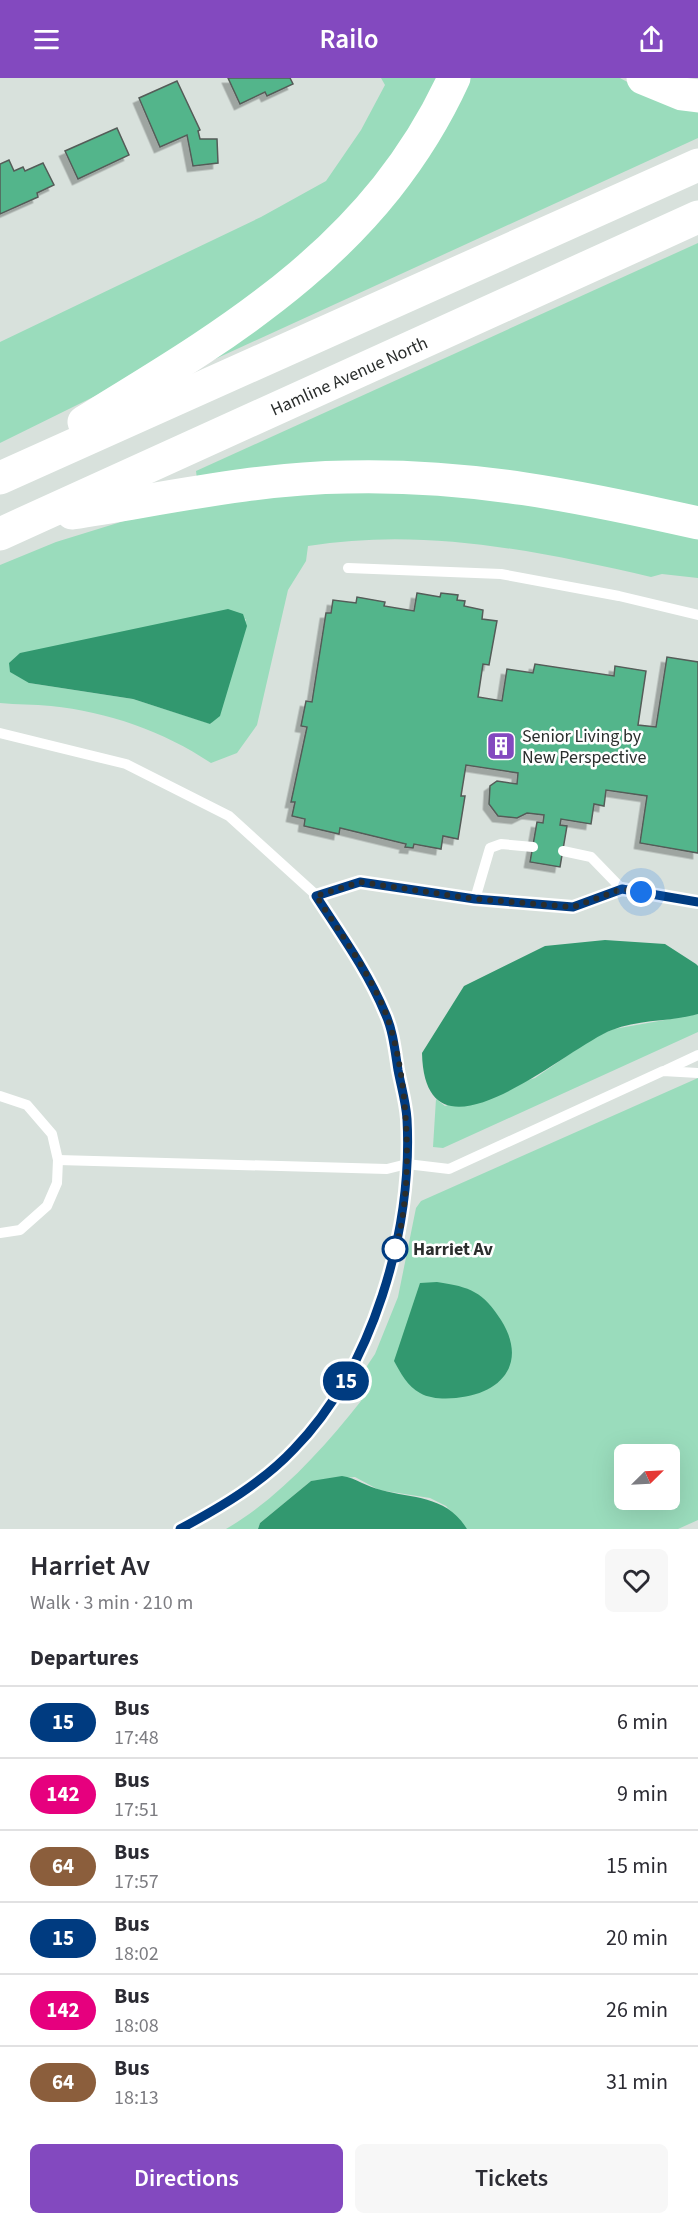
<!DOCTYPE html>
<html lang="en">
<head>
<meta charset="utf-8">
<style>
	:root { --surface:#fff; --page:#f7f7f7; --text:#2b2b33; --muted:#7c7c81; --line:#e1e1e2; --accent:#8349bf }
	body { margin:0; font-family:"Source Sans 3",sans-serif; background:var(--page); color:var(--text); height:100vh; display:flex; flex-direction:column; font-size:22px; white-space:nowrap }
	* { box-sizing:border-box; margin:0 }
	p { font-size:20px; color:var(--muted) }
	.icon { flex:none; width:33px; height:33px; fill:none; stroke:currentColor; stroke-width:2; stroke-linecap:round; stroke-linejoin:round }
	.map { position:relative; height:1451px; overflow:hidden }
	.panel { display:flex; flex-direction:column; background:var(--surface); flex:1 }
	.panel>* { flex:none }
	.badge { padding:0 12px; border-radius:20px; font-size:21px; line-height:39px }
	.needle { width:39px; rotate:66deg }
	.tools { position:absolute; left:614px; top:1366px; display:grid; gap:12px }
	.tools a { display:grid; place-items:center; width:66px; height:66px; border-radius:9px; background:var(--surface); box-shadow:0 6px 24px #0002; font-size:30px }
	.you { position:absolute; width:30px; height:30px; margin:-15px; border:4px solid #fff; border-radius:50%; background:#1a73e8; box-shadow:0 0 0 9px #1a73e833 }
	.map>.badge { position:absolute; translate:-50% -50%; box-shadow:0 0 0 3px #fff }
	h2 { padding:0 30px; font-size:22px; line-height:54px }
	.round { display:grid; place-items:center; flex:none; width:63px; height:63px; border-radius:9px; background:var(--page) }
	.summary { display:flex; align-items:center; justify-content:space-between; height:102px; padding:0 30px }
	h1 { font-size:28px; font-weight:600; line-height:45px }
	.action { display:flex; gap:12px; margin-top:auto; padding:12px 30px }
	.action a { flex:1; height:69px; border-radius:9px; background:var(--accent); color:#fff; font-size:24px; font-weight:600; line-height:69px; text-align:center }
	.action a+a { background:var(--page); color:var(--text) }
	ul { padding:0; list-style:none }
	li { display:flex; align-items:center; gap:18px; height:72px; padding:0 30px; border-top:2px solid var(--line) }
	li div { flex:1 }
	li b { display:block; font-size:22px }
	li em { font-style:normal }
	li .badge { min-width:66px; font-weight:700; text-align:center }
	header { display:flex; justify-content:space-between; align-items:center; height:78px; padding:0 30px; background:var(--accent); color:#fff; font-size:27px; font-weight:600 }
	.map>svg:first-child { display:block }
</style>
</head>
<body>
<header><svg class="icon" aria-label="menu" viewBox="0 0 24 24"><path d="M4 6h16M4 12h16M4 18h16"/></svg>Railo<svg class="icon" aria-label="share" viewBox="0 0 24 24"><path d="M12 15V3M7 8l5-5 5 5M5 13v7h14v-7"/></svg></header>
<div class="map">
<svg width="698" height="1451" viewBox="0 0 698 1451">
	<defs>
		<filter id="shadow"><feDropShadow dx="-5.5" dy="5.5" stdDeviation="0" flood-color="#0004"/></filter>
	</defs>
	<rect width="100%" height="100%" fill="#d8e1dc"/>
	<!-- green -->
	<g fill="#9adcbc" fill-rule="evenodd">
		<polygon points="381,0 441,0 413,58 290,193 154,289 0,365 0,264 261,139 326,103 361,52 385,7"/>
		<polygon points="462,0 620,0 642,12 698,29 698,60 213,282"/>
		<polygon points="698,165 698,432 197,401 196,393"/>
		<path d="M458,410l240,45v45l-36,-4 -11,3c-113,-26 -227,-50 -343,-31l-2,15 -18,29 -31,135 -20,28 -26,10c-48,-32 -103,-51 -160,-57 -17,-2 -34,-1 -51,-3v-138l56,-23 81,-25 116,-25zM246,541l-35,105 -78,-25 -104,-16z"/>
		<polygon points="698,936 698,954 443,1070 433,1069 436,1021 445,1028 535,1000 593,960 614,951"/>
		<path d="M698,1000v442l-20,9h-211l-21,-23 -16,-8 -51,-8 -24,-13 -44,4 -51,42 -2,6h-32c53,-31 97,-80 135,-128l-12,-8 26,-39 23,-57 18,-89 5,-7zM624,1377h45v45h-45z"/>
	</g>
	<!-- water -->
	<g fill="#32986f">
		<polygon points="228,531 243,536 247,548 220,638 210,646 133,621 29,605 10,594 9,585 20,575"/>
		<path d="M605,862l60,4 31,20 2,2v48c-28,8 -59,5 -86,16 -47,18 -187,148 -190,23l42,-67 81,-40z"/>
		<path d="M437,1204c34,5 46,10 64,38 27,43 1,74 -45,78 -11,1 -26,1 -36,-5 -12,-6 -20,-21 -26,-32l26,-78z"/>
		<path d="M342,1398c14,2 25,11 39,14 33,9 65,5 86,39h-209l2,-6 51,-42z"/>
	</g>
	<!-- building -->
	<g fill="#53b58b" stroke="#545c58" stroke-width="1.5" filter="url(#shadow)">
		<polygon points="228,0 290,0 293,6 267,18 265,14 240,26"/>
		<polygon points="177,3 200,52 198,53 200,61 217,61 218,85 193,88 187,57 160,69 139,20"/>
		<polygon points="117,50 129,77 78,101 65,73"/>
		<polygon points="9,82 14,93 23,89 25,93 43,85 54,107 37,115 38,119 0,136 0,86"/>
		<polygon points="417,515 440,519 441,515 458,517 457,522 465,523 464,528 483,532 482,541 497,543 489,587 483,586 478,619 502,623 507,591 533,595 535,586 614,598 615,588 646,593 638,647 656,649 667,579 698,584 698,775 640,765 647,718 606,712 604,728 594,726 591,746 561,741 560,747 567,748 560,789 530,784 537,744 543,745 544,737 527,735 517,740 498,738 489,726 490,708 497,703 517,706 518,695 466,687 461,718 465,718 458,761 443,758 441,771 414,766 413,770 405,769 406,766 340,750 339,756 304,748 305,741 292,738 295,724 291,724 307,649 301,648 306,623 312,624 326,535 331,535 333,522 356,525 357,519 385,524 384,528 414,533"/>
	</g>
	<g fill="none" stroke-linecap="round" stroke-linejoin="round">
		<!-- service -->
		<g stroke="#fff" stroke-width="10">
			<polyline points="348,490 501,496 619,518 698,537"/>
			<polyline points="0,655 126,686 229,738 316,817 352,873 386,936 394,970 407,1040 407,1086 400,1158 378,1230 345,1306 295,1371 233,1422 180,1451"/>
			<polyline points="563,773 591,779 622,811"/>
			<polyline points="316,817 360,804 475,821 573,829 622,811 698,824"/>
			<polyline points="475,821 490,770 501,766 533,769"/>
			<polyline points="666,992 698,977"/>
			<polyline points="0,1018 27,1027 52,1056 58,1082 57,1105 47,1128 20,1152 0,1155"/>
			<polyline points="58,1082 387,1091 407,1086 449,1091 663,993 698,995"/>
		</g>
		<!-- motorway -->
		<g stroke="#fff" stroke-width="33">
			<polyline points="643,0 682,16 698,18"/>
			<path d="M84,344c151,-92 293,-176 370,-344"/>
			<polyline points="0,400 698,87"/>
			<path d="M72,435c91,-14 183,-35 275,-36 123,-3 232,19 351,46"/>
			<polyline points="0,456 698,139"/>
		</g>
	</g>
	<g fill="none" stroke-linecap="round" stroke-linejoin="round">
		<!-- line casing -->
		<g stroke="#fff" stroke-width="14">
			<path id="line" d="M180,1451c41,-22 82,-46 114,-80 79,-81 119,-219 113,-330 -1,-16 -6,-33 -9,-49 -3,-19 -5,-40 -13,-57 -17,-41 -45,-80 -69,-117l44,-14 115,17 98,8 49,-18 76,13"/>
		</g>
		<!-- line -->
		<use href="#line" stroke="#003b80" stroke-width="9"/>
		<!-- walk -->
		<path stroke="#2b2e2d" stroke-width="6" stroke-dasharray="0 10.8" d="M395,1171l-1,4c21,-61 15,-179 -8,-239 -15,-39 -47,-83 -70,-118l44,-14 115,17 98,8 49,-18 19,3"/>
	</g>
	<!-- icons -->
	<defs>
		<g id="building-square" transform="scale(1.5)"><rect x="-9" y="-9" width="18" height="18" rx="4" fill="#8349bf" stroke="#fff"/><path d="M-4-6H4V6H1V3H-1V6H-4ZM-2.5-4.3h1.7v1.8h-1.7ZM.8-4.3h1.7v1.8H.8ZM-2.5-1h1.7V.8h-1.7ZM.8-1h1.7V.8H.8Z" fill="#fff"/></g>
	</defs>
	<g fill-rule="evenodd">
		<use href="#building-square" x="501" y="668"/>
	</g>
	<!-- markers -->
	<circle fill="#fff" stroke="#003b80" stroke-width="3" cx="395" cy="1171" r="12"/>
	<g text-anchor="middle" stroke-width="5" stroke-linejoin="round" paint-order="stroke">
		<!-- street labels -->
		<g font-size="18" fill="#2b2e2d" stroke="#fff">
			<text transform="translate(349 298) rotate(-24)" y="6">Hamline Avenue North</text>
		</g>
		<!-- poi labels -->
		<g font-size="18" fill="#2b2e2d" stroke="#fff" text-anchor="start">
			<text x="522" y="664">Senior Living by<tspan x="522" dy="21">New Perspective</tspan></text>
		</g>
		<!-- stop labels -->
		<g font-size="18" font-weight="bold" fill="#2b2e2d" stroke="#fff" text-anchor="start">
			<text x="413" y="1177">Harriet Av</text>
		</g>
	</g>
</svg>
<div class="tools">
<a><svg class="needle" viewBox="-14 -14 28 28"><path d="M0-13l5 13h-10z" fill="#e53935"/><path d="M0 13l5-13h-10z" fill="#7c7c81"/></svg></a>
</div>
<div class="you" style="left:641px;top:814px"></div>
<b class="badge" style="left:346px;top:1303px;background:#003b80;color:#fff">15</b>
</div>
<section class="panel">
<div class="summary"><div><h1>Harriet Av</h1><p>Walk · 3 min · 210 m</p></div><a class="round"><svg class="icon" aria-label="heart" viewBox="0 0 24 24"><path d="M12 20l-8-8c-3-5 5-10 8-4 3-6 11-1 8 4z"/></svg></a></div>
<h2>Departures</h2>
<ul>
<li><span class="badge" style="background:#003b80;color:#fff">15</span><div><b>Bus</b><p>17:48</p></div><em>6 min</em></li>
<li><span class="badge" style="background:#e6007e;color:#fff">142</span><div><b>Bus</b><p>17:51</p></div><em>9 min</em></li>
<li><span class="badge" style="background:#8b5e3c;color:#fff">64</span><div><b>Bus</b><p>17:57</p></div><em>15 min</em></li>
<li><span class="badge" style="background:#003b80;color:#fff">15</span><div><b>Bus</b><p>18:02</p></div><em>20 min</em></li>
<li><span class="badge" style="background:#e6007e;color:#fff">142</span><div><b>Bus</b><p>18:08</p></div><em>26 min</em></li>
<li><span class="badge" style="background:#8b5e3c;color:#fff">64</span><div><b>Bus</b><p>18:13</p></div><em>31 min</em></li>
</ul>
<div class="action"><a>Directions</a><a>Tickets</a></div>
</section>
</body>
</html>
